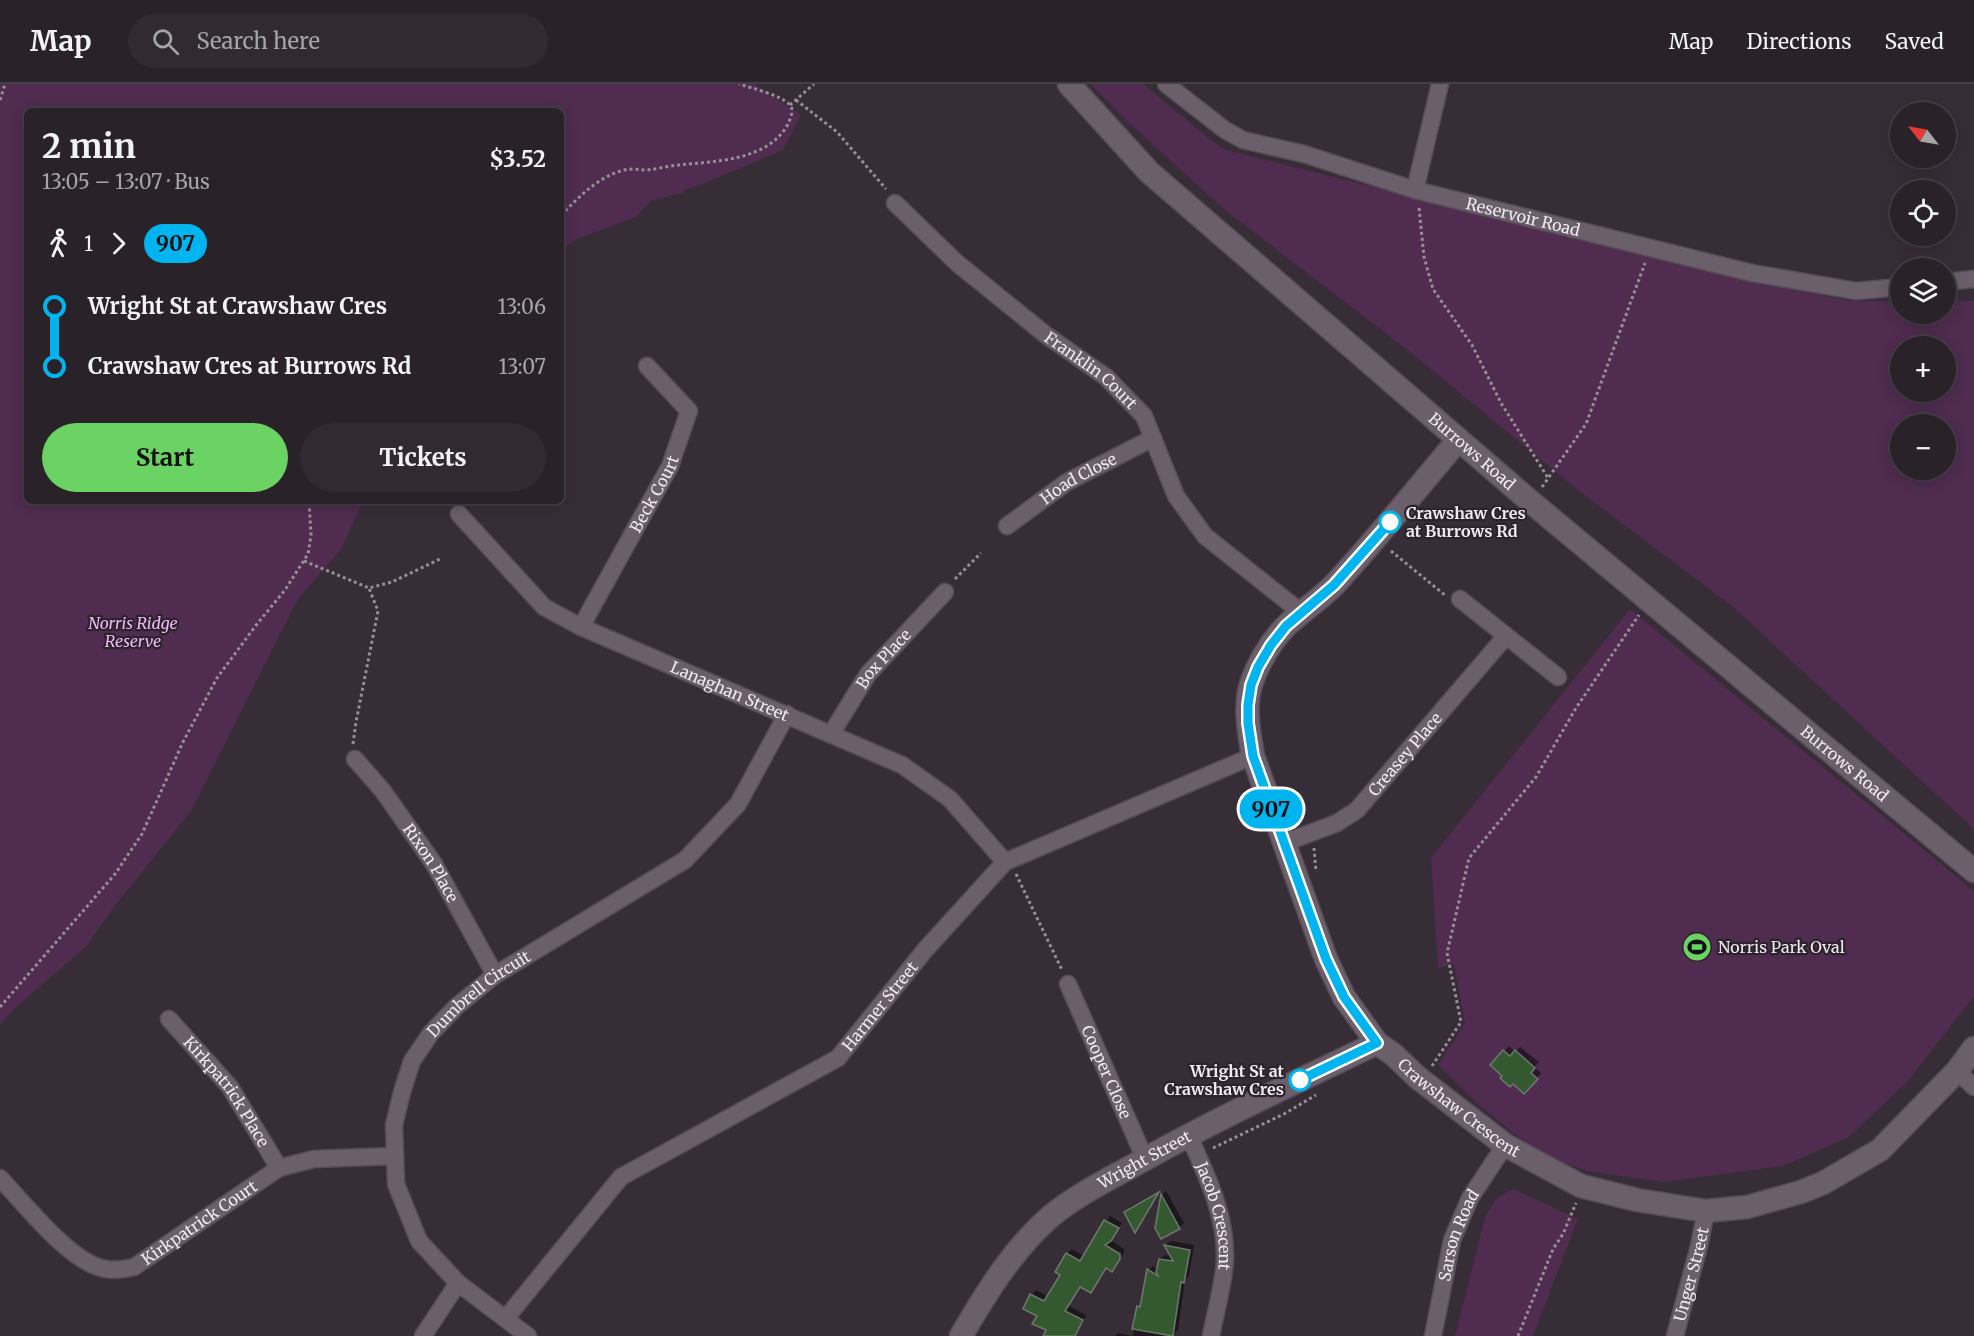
<!DOCTYPE html>
<html lang="en">
<head>
<meta charset="utf-8">
<style>
	:root { --surface:#292229; --page:#312a31; --text:#f1f3f6; --muted:#a5a4a8; --line:#453f46; --accent:#6bd363 }
	body { margin:0; font-family:Merriweather,serif; background:var(--page); color:var(--text); height:100vh; display:flex; flex-direction:column; font-size:22px; white-space:nowrap }
	* { box-sizing:border-box; margin:0 }
	p { font-size:20px; color:var(--muted) }
	.icon { flex:none; width:33px; height:33px; fill:none; stroke:currentColor; stroke-width:2; stroke-linecap:round; stroke-linejoin:round }
	.map { position:relative; flex:1; overflow:hidden }
	.sheet { position:absolute; left:24px; top:24px; width:540px; height:396px; display:flex; flex-direction:column; background:var(--surface); border-radius:9px; box-shadow:0 3px 15px #0003,0 0 0 2px var(--line) }
	.sheet>* { flex:none }
	.badge { padding:0 12px; border-radius:20px; font-size:21px; line-height:39px }
	.needle { width:39px; rotate:301deg }
	.buttons { position:absolute; left:1890px; top:18px; display:grid; gap:12px }
	.buttons a { display:grid; place-items:center; width:66px; height:66px; border-radius:50%; background:var(--surface); box-shadow:0 3px 15px #0003,0 0 0 2px var(--line); font-size:30px }
	.map>.badge { position:absolute; translate:-50% -50%; box-shadow:0 0 0 3px #fff }
	.legs { display:flex; align-items:center; gap:9px; height:66px; padding:0 18px; font-size:20px }
	.legs p { margin-inline-start:auto }
	.summary { display:flex; align-items:center; justify-content:space-between; height:102px; padding:0 18px }
	h1 { font-size:33px; font-weight:700; line-height:45px }
	.primary-button { display:flex; gap:12px; margin-top:auto; padding:12px 18px }
	.primary-button a { flex:1; height:69px; border-radius:36px; background:var(--accent); color:#111; font-size:24px; font-weight:700; line-height:69px; text-align:center }
	.primary-button a+a { background:var(--page); color:var(--text) }
	ul { padding:0 18px; list-style:none }
	li { display:flex; align-items:center; gap:21px; height:60px; font-size:22px }
	li i { display:grid; place-items:center; width:9px; height:100%; margin:0 8px; background:currentColor }
	li i::after { content:''; width:15px; height:15px; margin:-8px; border:4px solid; border-radius:50%; background:var(--surface) }
	li p { margin-inline-start:auto }
	li:first-child i { background:linear-gradient(#0000 50%,currentColor 0) }
	li:last-child i { background:linear-gradient(currentColor 50%,#0000 0) }
	header { display:flex; align-items:center; gap:36px; box-sizing:border-box; height:84px; padding:0 30px; background:var(--surface); border-bottom:2px solid var(--line) }
	header strong { font-size:28px }
	nav { display:flex; gap:33px; margin-inline-start:auto; font-size:21px }
	.search { width:420px; height:54px; background:var(--page); display:flex; align-items:center; gap:15px; box-sizing:border-box; padding:0 21px; border-radius:33px; color:var(--muted); font-size:22px }
	.map>svg:first-child { display:block }
</style>
</head>
<body>
<header>
<strong>Map</strong>
<div class="search"><svg class="icon" aria-label="search" viewBox="0 0 24 24"><circle cx="10" cy="10" r="6"/><path d="M15 15l6 6"/></svg>Search here</div>
<nav><a>Map</a><a>Directions</a><a>Saved</a></nav>
</header>
<div class="map">
<svg width="1974" height="1252" viewBox="0 0 1974 1252">
	<rect width="100%" height="100%" fill="#372d37"/>
	<!-- green -->
	<g fill="#4f2c50" fill-rule="evenodd">
		<polygon points="0,0 755,0 801,31 783,66 700,101 684,106 684,108 651,117 636,133 576,155 561,167 561,27 27,27 27,417 363,417 342,464 298,515 191,727 114,823 86,863 14,925 0,941"/>
		<path d="M1091,0h52l69,57 14,9 545,136 82,15h47v13h46v-13h28v528l-241,-222 -155,-117 -169,-139 -184,-141 -97,-88zM1900,262h46v46h-46zM1900,340h46v46h-46z"/>
		<polygon points="1630,525 1974,807 1974,912 1908,997 1849,1053 1783,1082 1663,1098 1587,1087 1555,1075 1522,1056 1478,1020 1438,981 1465,939 1454,880 1438,884 1431,774"/>
		<path d="M1514,1105l64,30 -45,117h-78l30,-119c8,-15 13,-23 29,-28z"/>
	</g>
	<!-- shadow -->
	<g fill="#0007">
		<polygon points="1509,962 1515,968 1520,963 1539,978 1534,983 1541,989 1529,1004 1513,999 1492,981"/>
		<polygon points="1161,1106 1140,1142 1136,1146 1125,1128 1130,1123"/>
		<polygon points="1166,1107 1184,1139 1179,1144 1156,1144 1162,1111"/>
		<polygon points="1110,1132 1122,1139 1110,1156 1124,1165 1124,1169 1112,1186 1107,1183 1091,1207 1081,1202 1069,1222 1086,1231 1080,1244 1069,1252 1045,1252 1048,1246 1039,1231 1031,1211 1036,1206 1049,1213 1062,1190 1067,1170 1072,1165 1084,1172"/>
		<polygon points="1171,1157 1194,1161 1189,1192 1185,1196 1178,1246 1173,1251 1163,1249 1163,1252 1133,1252 1138,1223 1143,1218 1149,1186 1153,1182 1158,1185 1160,1175 1165,1171 1172,1172 1166,1161"/>
		<polygon points="1118,1249 1132,1252 1115,1252"/>
	</g>
	<!-- building -->
	<g fill="#345930" stroke="#6e796d" stroke-width="1.5">
		<polygon points="1503,966 1510,972 1515,966 1535,984 1531,989 1538,995 1524,1010 1513,1000 1510,1003 1500,994 1502,992 1490,981"/>
		<polygon points="1159,1108 1135,1149 1124,1128"/>
		<polygon points="1161,1110 1180,1145 1161,1155 1155,1144"/>
		<polygon points="1104,1136 1119,1144 1111,1157 1105,1161 1120,1170 1120,1175 1112,1188 1106,1184 1091,1209 1080,1203 1065,1227 1083,1236 1075,1252 1043,1252 1046,1246 1032,1240 1037,1232 1023,1225 1030,1210 1044,1217 1060,1191 1055,1188 1066,1169 1080,1177"/>
		<polygon points="1164,1161 1190,1166 1184,1199 1181,1198 1173,1252 1132,1245 1137,1222 1140,1223 1147,1185 1158,1192 1156,1188 1159,1175 1173,1177"/>
	</g>
	<g fill="none" stroke-linecap="round" stroke-linejoin="round">
		<!-- street casing -->
		<g stroke="#554c55" stroke-width="19">
			<g id="street">
				<path id="s1" d="M1166,0l59,46 18,10 61,14 111,36 337,83 104,18 44,-4"/>
				<polyline points="1415,106 1440,0"/>
				<path id="s2" d="M895,119l62,60 89,72 60,42 38,39 32,80 29,40 97,77"/>
				<polyline points="1946,198 1974,195"/>
				<path id="s3" d="M459,430l85,93 37,20 321,138 48,34 55,63"/>
				<path id="s4" d="M1007,442l60,-44 86,-44"/>
				<polyline points="1460,515 1558,593"/>
				<path id="s5" d="M581,543l89,-161 19,-55 -42,-45"/>
				<path id="s6" d="M831,650l37,-60 77,-82"/>
				<path id="s7" d="M355,675l28,32 51,73 61,111"/>
				<path id="s8" d="M1284,759l53,-20 20,-13 149,-174"/>
				<path id="s9" d="M1068,900l77,175"/>
				<path id="s10" d="M169,935l61,68 49,81"/>
				<polyline points="1957,987 1974,1003"/>
				<path id="s11" d="M1188,1050c18,40 38,80 37,124 0,21 -10,56 -14,78"/>
				<path id="s12" d="M0,1094c25,26 71,86 106,91 9,2 19,0 28,-2l145,-99 35,-9 81,-3"/>
				<path id="s13" d="M506,1234l115,-141 217,-119 87,-108 80,-88 248,-106"/>
				<polyline points="423,1252 458,1199"/>
				<path id="s14" d="M528,1252l-70,-53 -39,-42 -23,-57 -2,-59 8,-33 10,-31 19,-28 26,-27 38,-31 190,-115 53,-56 49,-90"/>
				<path id="s15" d="M1433,1252l19,-96 18,-42 35,-53"/>
				<path id="s16" d="M1675,1252l24,-90 7,-35"/>
			</g>
		</g>
		<!-- secondary casing -->
		<g stroke="#554c55" stroke-width="25">
			<g id="secondary">
				<path id="s17" d="M1069,0l80,88 382,330 443,369"/>
				<path id="s18" d="M1458,356c-40,48 -80,97 -122,143 -15,16 -33,27 -49,42 -15,15 -29,38 -36,59 -7,23 -2,49 2,72l73,203 18,38 33,46 17,12 23,22 88,68 76,41 56,14 69,11 41,-4 54,-15 22,-9 57,-33 77,-79 17,-23"/>
				<path id="s19" d="M961,1252c25,-43 52,-87 90,-120 26,-21 56,-36 85,-52 78,-44 160,-82 241,-121"/>
			</g>
		</g>
		<!-- path -->
		<g stroke="#978f97" stroke-width="3" stroke-dasharray="3 3" stroke-linecap="butt">
			<polyline points="0,16 5,0"/>
			<polyline points="796,16 837,48 886,105"/>
			<polyline points="790,21 814,0"/>
			<polyline points="1419,124 1424,173 1433,205 1472,261 1501,319 1548,394"/>
			<path d="M561,131c19,-19 37,-38 63,-45 7,-2 15,0 23,0 10,-1 21,-4 32,-5 37,-4 91,-4 110,-43 2,-6 5,-12 1,-17 -9,-10 -39,-17 -51,-21"/>
			<polyline points="1542,403 1586,340 1645,179"/>
			<polyline points="1391,467 1446,512"/>
			<polyline points="304,477 369,504 392,498 440,475"/>
			<polyline points="955,495 981,469"/>
			<polyline points="353,660 356,638 378,527 369,504"/>
			<polyline points="1287,705 1304,736"/>
			<polyline points="1314,764 1316,788"/>
			<polyline points="1016,790 1062,886"/>
			<polyline points="0,923 115,790 142,750 183,658 217,594 257,540 285,506 308,470 311,451 309,417"/>
			<polyline points="1432,982 1461,938 1447,869 1469,774 1536,693 1576,624 1639,531"/>
			<polyline points="1213,1064 1284,1030 1316,1011"/>
			<polyline points="1518,1252 1553,1165 1563,1150 1576,1119"/>
		</g>
		<!-- street -->
		<use href="#street" stroke="#6b5f6b" stroke-width="16"/>
		<!-- secondary -->
		<use href="#secondary" stroke="#6b5f6b" stroke-width="22"/>
	</g>
	<g fill="none" stroke-linecap="round" stroke-linejoin="round">
		<!-- line-1 casing -->
		<g stroke="#fff" stroke-width="14">
			<polyline id="line-1" points="1300,996 1377,959 1344,913 1326,875 1253,672 1248,639 1248,621 1251,601 1258,583 1271,561 1286,542 1334,501 1390,438"/>
		</g>
		<!-- line-1 -->
		<use href="#line-1" stroke="#00b5ef" stroke-width="9"/>
	</g>
	<!-- icons -->
	<defs>
		<g id="stadium-disc" transform="scale(1.5)"><circle r="9.5" fill="#6bd363" stroke="#2d232d"/><path d="M0-5a6.5 5 0 1 0 0 10a6.5 5 0 1 0 0-10ZM-3.5-1.8h7v3.6h-7Z" fill="#111"/></g>
	</defs>
	<g fill-rule="evenodd">
		<use href="#stadium-disc" x="1697" y="863"/>
	</g>
	<!-- markers -->
	<g fill="#fff" stroke="#00b5ef" stroke-width="3">
		<circle cx="1390" cy="438" r="10"/>
		<circle cx="1300" cy="996" r="10"/>
	</g>
	<g text-anchor="middle" stroke-width="4.5" stroke-linejoin="round" paint-order="stroke">
		<!-- street labels -->
		<g font-size="16" fill="#f0e9f0" stroke="#2d232d">
			<text dy="6" stroke="none"><textPath href="#s1" startOffset="386">Reservoir Road</textPath></text>
			<text dy="6" stroke="none"><textPath href="#s2" startOffset="258">Franklin Court</textPath></text>
			<text dy="6" stroke="none"><textPath href="#s17" startOffset="546">Burrows Road</textPath></text>
			<text dy="6" stroke="none"><textPath href="#s4" startOffset="86">Hoad Close</textPath></text>
			<text dy="6" stroke="none"><textPath href="#s5" startOffset="152">Beck Court</textPath></text>
			<text dy="6" stroke="none"><textPath href="#s6" startOffset="92">Box Place</textPath></text>
			<text dy="6" stroke="none"><textPath href="#s3" startOffset="330">Lanaghan Street</textPath></text>
			<text dy="6" stroke="none"><textPath href="#s8" startOffset="154">Creasey Place</textPath></text>
			<text dy="6" stroke="none"><textPath href="#s17" startOffset="1032">Burrows Road</textPath></text>
			<text dy="6" stroke="none"><textPath href="#s7" startOffset="129">Rixon Place</textPath></text>
			<text dy="6" stroke="none"><textPath href="#s14" startOffset="428">Dumbrell Circuit</textPath></text>
			<text dy="6" stroke="none"><textPath href="#s13" startOffset="496">Harmer Street</textPath></text>
			<text dy="6" stroke="none"><textPath href="#s9" startOffset="96">Cooper Close</textPath></text>
			<text dy="6" stroke="none"><textPath href="#s10" startOffset="93">Kirkpatrick Place</textPath></text>
			<text dy="6" stroke="none"><textPath href="#s18" startOffset="814">Crawshaw Crescent</textPath></text>
			<text dy="6" stroke="none"><textPath href="#s19" startOffset="260">Wright Street</textPath></text>
			<text dy="6" stroke="none"><textPath href="#s11" startOffset="87">Jacob Crescent</textPath></text>
			<text dy="6" stroke="none"><textPath href="#s12" startOffset="249">Kirkpatrick Court</textPath></text>
			<text dy="6" stroke="none"><textPath href="#s15" startOffset="104">Sarson Road</textPath></text>
			<text dy="6" stroke="none"><textPath href="#s16" startOffset="64">Unger Street</textPath></text>
		</g>
		<!-- stop labels -->
		<g font-size="16" font-weight="bold" fill="#f0e9f0" stroke="#2d232d" text-anchor="start">
			<text x="1406" y="435">Crawshaw Cres<tspan x="1406" dy="18">at Burrows Rd</tspan></text>
			<text x="1284" y="993" text-anchor="end">Wright St at<tspan x="1284" dy="18">Crawshaw Cres</tspan></text>
		</g>
		<!-- park labels -->
		<g font-size="16" font-style="italic" fill="#f4b8f7" stroke="#2d232d">
			<text x="133" y="545">Norris Ridge<tspan x="133" dy="18">Reserve</tspan></text>
		</g>
		<!-- poi labels -->
		<g font-size="16" fill="#f0e9f0" stroke="#2d232d" text-anchor="start">
			<text x="1718" y="869">Norris Park Oval</text>
		</g>
	</g>
</svg>
<div class="buttons">
<a><svg class="needle" viewBox="-14 -14 28 28"><path d="M0-13l5 13h-10z" fill="#e53935"/><path d="M0 13l5-13h-10z" fill="#a5a4a8"/></svg></a>
<a><svg class="icon" aria-label="locate" viewBox="0 0 24 24"><circle cx="12" cy="12" r="6"/><path d="M12 2v4M12 18v4M2 12h4M18 12h4"/></svg></a>
<a><svg class="icon" aria-label="layers" viewBox="0 0 24 24"><path d="M12 4l9 5-9 5-9-5zM3 14l9 5 9-5"/></svg></a>
<a>+</a>
<a>−</a>
</div>
<b class="badge" style="left:1271px;top:725px;background:#00b5ef;color:#111">907</b>
<section class="sheet">
<div class="summary"><div><h1>2 min</h1><p>13:05 – 13:07 · Bus</p></div><b>$3.52</b></div>
<div class="legs"><svg class="icon" aria-label="walk" viewBox="0 0 24 24"><circle cx="13" cy="4" r="2"/><path d="M13 8l-2 6 4 7M11 14l-3 7M7 12l3-4h3l4 4"/></svg>1<svg class="icon" aria-label="forward" viewBox="0 0 24 24"><path d="M9 5l7 7-7 7"/></svg><b class="badge" style="background:#00b5ef;color:#111">907</b></div>
<ul>
<li><i style="color:#00b5ef"></i><b>Wright St at Crawshaw Cres</b><p>13:06</p></li>
<li><i style="color:#00b5ef"></i><b>Crawshaw Cres at Burrows Rd</b><p>13:07</p></li>
</ul>
<div class="primary-button"><a>Start</a><a>Tickets</a></div>
</section>
</div>
</body>
</html>
